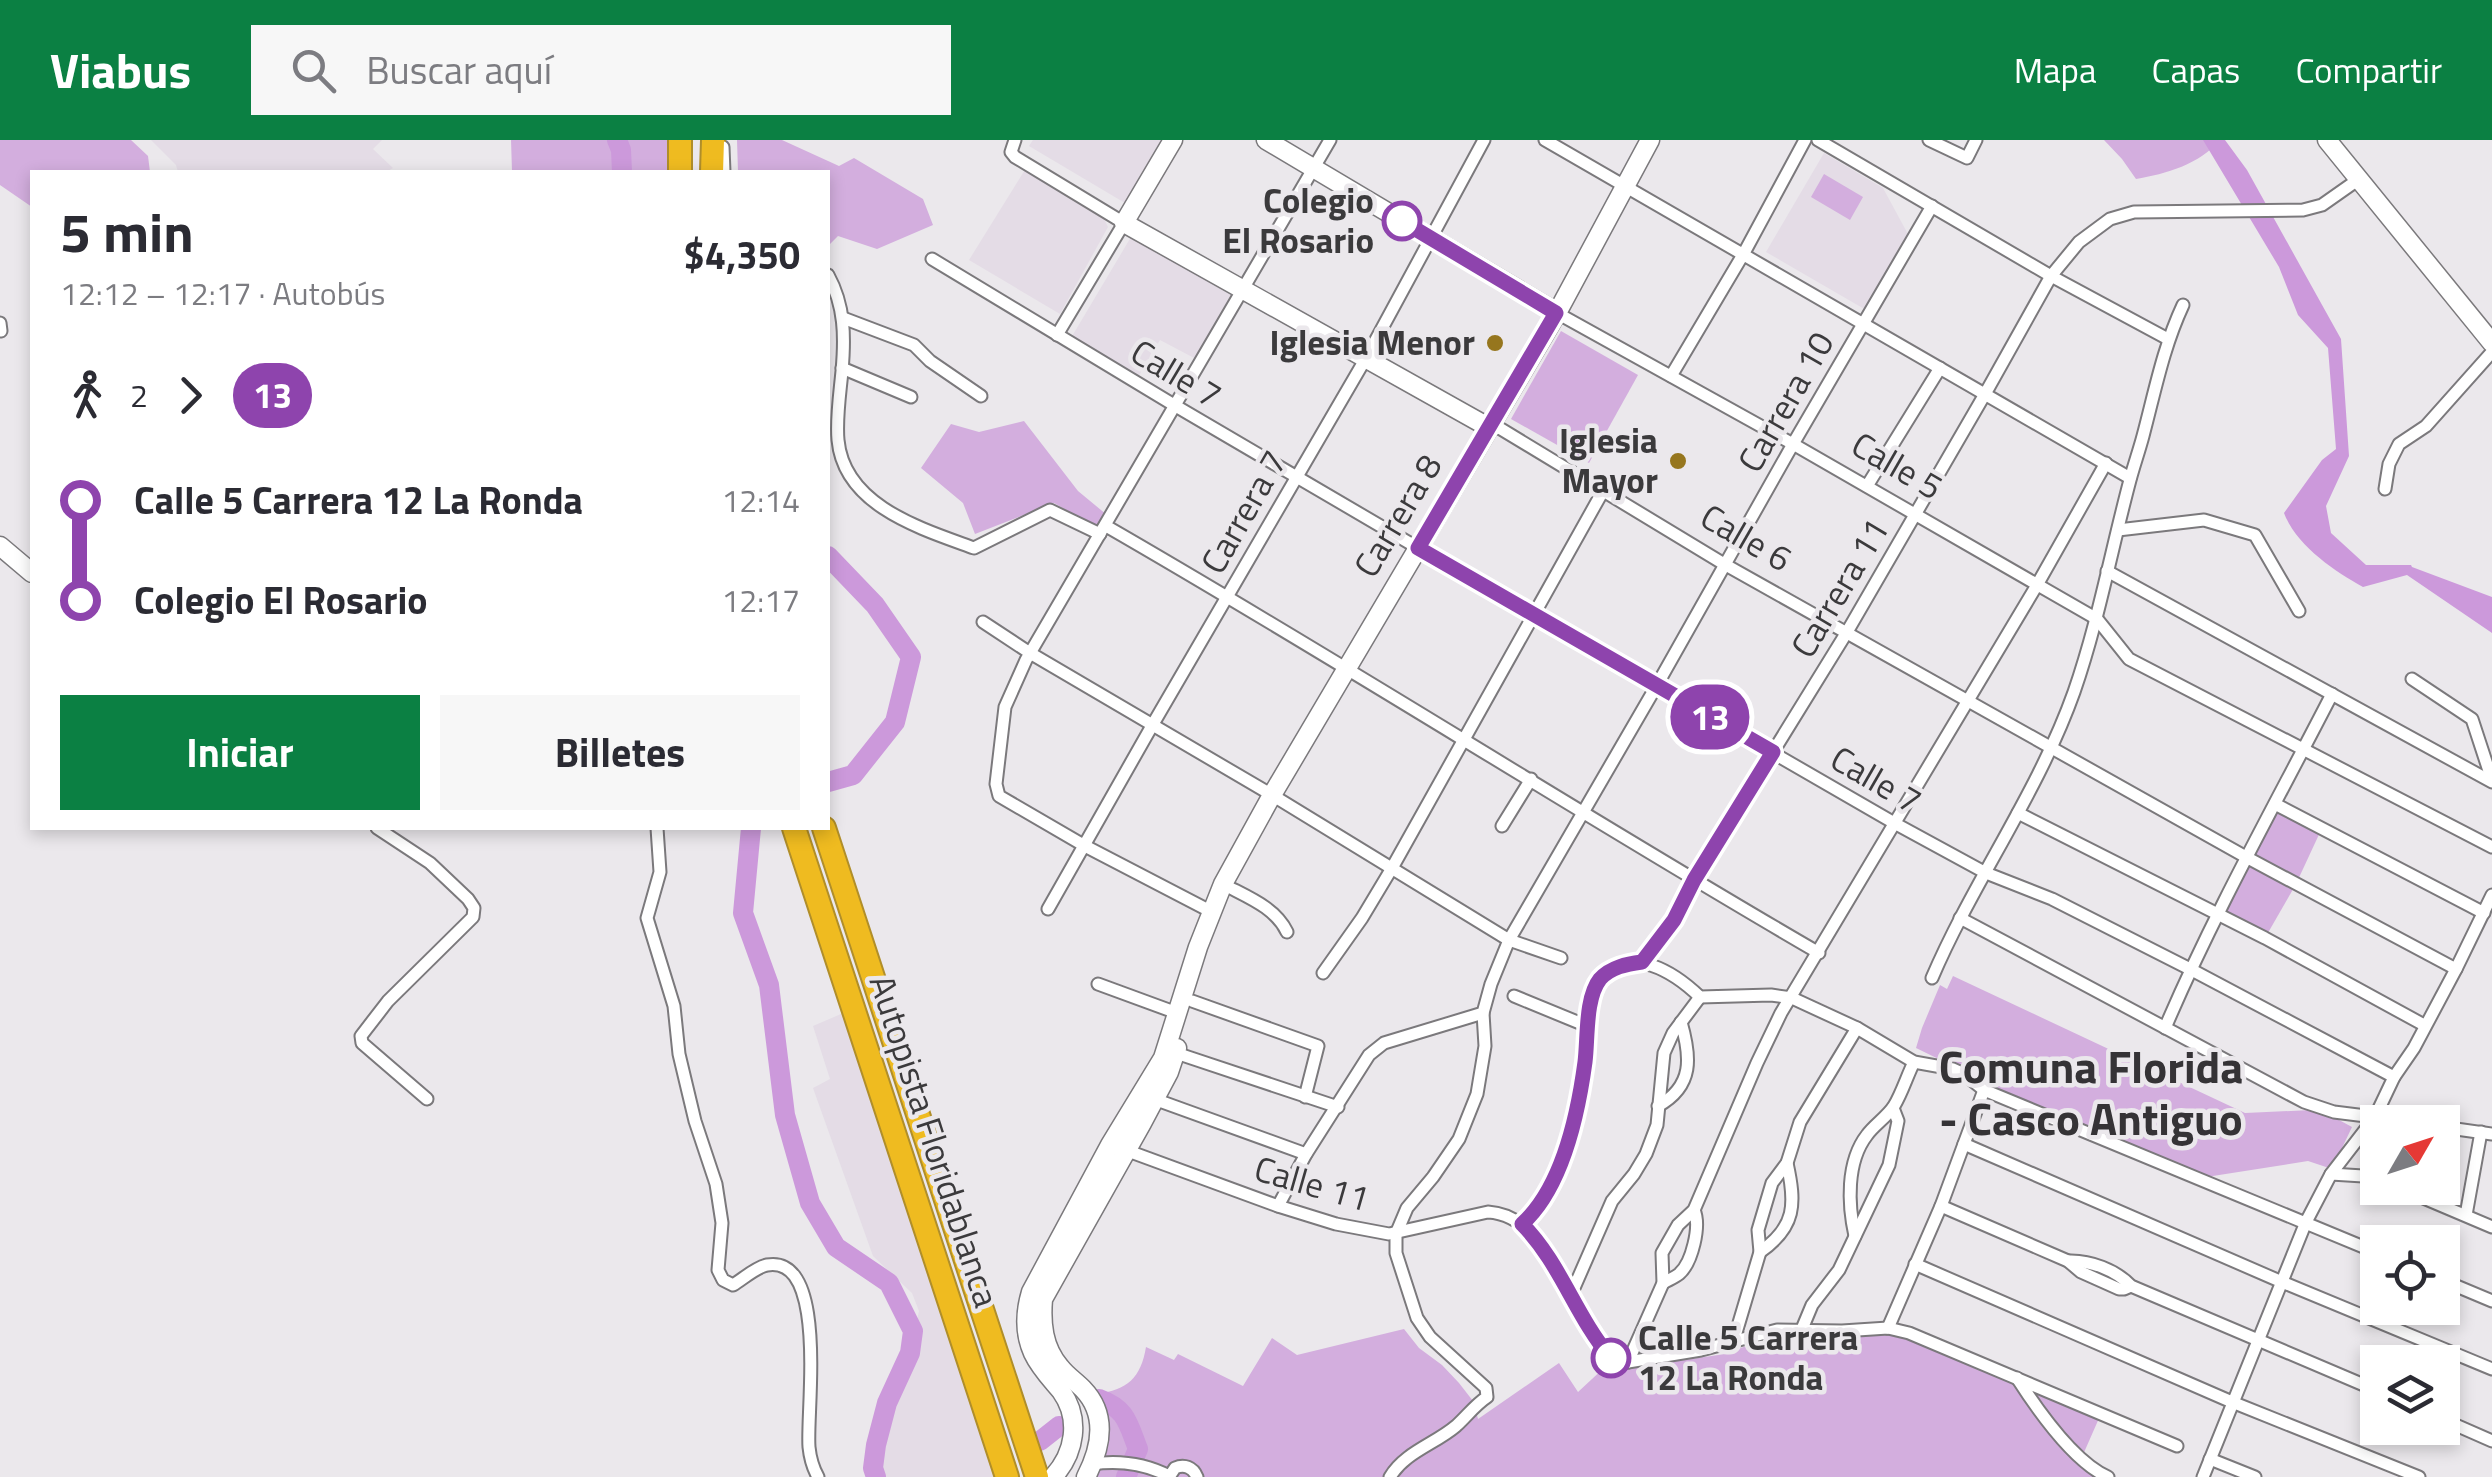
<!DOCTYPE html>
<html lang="es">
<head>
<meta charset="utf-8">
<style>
	:root { --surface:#fff; --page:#f7f7f7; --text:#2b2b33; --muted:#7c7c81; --accent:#0b8043 }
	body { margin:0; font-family:"Titillium Web",sans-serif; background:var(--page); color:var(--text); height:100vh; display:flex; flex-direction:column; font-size:38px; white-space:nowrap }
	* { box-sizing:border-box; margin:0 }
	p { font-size:32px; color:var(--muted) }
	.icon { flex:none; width:55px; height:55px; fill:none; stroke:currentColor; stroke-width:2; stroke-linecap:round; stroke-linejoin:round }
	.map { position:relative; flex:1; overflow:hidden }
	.drawer { position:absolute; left:30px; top:30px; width:800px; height:660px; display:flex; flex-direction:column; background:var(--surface); border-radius:0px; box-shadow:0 5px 15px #0003 }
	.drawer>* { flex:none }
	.badge { padding:0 20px; border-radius:32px; font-size:35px; line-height:65px }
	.needle { width:65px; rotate:51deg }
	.buttons { position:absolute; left:2360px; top:965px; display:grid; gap:20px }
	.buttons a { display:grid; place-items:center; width:100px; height:100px; border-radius:0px; background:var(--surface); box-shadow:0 5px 15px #0003; font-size:50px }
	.map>.badge { position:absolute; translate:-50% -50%; box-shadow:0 0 0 5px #fff }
	.legs { display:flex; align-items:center; gap:15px; height:110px; padding:0 30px; font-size:32px }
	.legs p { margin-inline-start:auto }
	.headline { display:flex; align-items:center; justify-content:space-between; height:170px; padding:0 30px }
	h1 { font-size:55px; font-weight:700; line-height:75px }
	.action { display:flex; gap:20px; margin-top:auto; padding:20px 30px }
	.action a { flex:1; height:115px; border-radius:0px; background:var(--accent); color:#fff; font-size:40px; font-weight:700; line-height:115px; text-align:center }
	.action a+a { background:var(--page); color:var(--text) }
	ul { padding:0 30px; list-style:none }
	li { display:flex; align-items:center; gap:35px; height:100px; font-size:38px }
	li i { display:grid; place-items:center; width:15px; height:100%; margin:0 12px; background:currentColor }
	li i::after { content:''; width:25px; height:25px; margin:-12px; border:8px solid; border-radius:50%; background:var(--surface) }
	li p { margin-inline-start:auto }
	li:first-child i { background:linear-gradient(#0000 50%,currentColor 0) }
	li:last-child i { background:linear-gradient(currentColor 50%,#0000 0) }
	header { display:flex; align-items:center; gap:60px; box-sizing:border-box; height:140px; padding:0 50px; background:var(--accent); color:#fff }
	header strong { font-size:48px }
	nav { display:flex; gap:55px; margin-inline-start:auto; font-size:35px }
	.search { width:700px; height:90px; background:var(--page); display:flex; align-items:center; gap:25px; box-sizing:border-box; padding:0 35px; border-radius:0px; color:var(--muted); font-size:38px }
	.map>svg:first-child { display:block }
</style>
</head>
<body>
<header>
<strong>Viabus</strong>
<div class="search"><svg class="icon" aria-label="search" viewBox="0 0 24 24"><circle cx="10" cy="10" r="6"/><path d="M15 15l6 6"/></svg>Buscar aquí</div>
<nav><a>Mapa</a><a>Capas</a><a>Compartir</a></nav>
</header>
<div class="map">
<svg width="2492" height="1337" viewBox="0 0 2492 1337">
	<rect width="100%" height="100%" fill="#ebe8ec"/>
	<!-- built -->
	<g fill="#e4dce6">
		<polygon points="151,0 382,0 373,9 393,28 386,32 178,32 176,25"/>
		<polygon points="1033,0 1164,0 1148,32 1143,30 1125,63 1029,6"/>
		<polygon points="1824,13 1883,48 1909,96 1866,170 1766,112"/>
		<polygon points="1026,28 1102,75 1108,87 1060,174 969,120"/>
		<polygon points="1134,92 1237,152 1196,219 1160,200 1138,237 1071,198"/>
		<polygon points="848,871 997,1337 876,1337 873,1328 876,1305 887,1263 910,1213 919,1171 912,1153 873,1116 813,948 830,939 813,886"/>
	</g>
	<!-- green -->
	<g fill="#d3aede">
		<polygon points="0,0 131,0 148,16 150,32 32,32 32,67 0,45"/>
		<polygon points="511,0 671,0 671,32 512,32"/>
		<polygon points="737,0 782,0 839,26 854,18 923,59 933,85 877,109 838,96 828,106 828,32 738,32"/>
		<path d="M2104,0h116c-20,24 -54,34 -84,39l-14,-20z"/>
		<polygon points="1824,34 1863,57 1850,80 1811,57"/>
		<polygon points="1561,191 1638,235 1589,323 1511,279"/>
		<polygon points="1024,281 1078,351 1107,375 1100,389 1054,363 975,394 963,363 921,328 951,284 979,292"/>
		<polygon points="2275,664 2322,688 2296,744 2265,798 2218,773"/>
		<polygon points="1953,836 2245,973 2311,970 2328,974 2352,987 2332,1029 2308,1021 2200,1038 1998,951 1990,944 1916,908 1922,888 1940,845 1947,849"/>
		<path d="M1404,1189l15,19 23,17 17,18 14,18 5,18 81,-56 19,29 28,-26 24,2 95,-14 53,-20 108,-2 18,2 196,82 -18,41 21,20h-1011c20,-38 22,-43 5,-83 30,-4 44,-16 49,-47l28,13 4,-6 65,32 29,-48 25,17z"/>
	</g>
	<!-- water -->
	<path fill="#cc99db" d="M2203,0h22l22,30 94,169 8,117 -23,50 5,27 35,32h45l1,2 80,30v36l-85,-58 -44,12c-29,-16 -67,-42 -79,-74l38,-53 14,-11 -8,-101 -30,-33 -19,-48z"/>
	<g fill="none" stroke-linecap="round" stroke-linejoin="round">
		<!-- river -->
		<g stroke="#cc99db" stroke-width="20">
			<polyline points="617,0 621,10 622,32"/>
			<polyline points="828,416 875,465 911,517 895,582 853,635 828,642"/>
			<polyline points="751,688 743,773 769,845 785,975 810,1063 836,1107 889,1143 913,1191 910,1213 887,1263 876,1305 873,1328 876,1337"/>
			<path d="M1099,1259c28,10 29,25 39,50l-12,28"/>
			<polyline points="1040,1301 1059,1286"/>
		</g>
		<!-- street casing -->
		<g stroke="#7b797c" stroke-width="15">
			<g id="street">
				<polyline points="1015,0 1011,12 1015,17 1124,83 1057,195"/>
				<polyline points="1545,0 2130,338"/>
				<polyline points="1818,0 2051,136 2168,199"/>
				<polyline points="1929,0 1967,18 1976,0"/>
				<polyline points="723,7 724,32"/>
				<polyline points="932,119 1174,265 1418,408 1896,684 1986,733 2052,759 2190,829 2394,937"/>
				<path d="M828,135c17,31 17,62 14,96 -2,22 -6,47 -4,69 6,66 84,89 136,108l76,-38 50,24"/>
				<polyline points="1557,173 1793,304 2097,479 2129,519 2492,707"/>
				<polyline points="843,178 914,205 930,221 981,256"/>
				<polyline points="0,183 1,191"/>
				<polyline points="842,228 911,257"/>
				<polyline points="1671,236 1744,113 1805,0"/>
				<polyline points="1490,286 1501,289 1724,424 2246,717 2456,829"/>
				<polyline points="1867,346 1940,228"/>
				<polyline points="2385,349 2389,324 2399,304 2426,286 2492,212"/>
				<path d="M1106,386c240,138 473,288 713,427"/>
				<polyline points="2118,390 2204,380 2255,395 2299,471"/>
				<polyline points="2107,431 2492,642"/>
				<polyline points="983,482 1030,513 1272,655 1509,800 1561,818"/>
				<polyline points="2412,539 2472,579 2492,640"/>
				<polyline points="2275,664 2484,773"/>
				<polyline points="2018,673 2265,798 2424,885"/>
				<polyline points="1502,686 1531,639"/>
				<polyline points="377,688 430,723 468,759 474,768 473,777 388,861 361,896 362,903 427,959"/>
				<path d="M657,688l3,44 -13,46 27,88 5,48 16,67 21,63 6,39 -4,47 5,10 10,5c10,-6 23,-18 34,-20 62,-11 39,148 42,182 1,10 4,21 9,30"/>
				<path d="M1223,744c24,13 52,23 64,48"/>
				<polyline points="1048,769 1153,584 1366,218 1484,0"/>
				<polyline points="1212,772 1085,706 999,656 996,644 1005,567 1026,520 1330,0"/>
				<polyline points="1960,778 2304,962 2334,972 2414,982"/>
				<polyline points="1642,822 1674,780 1694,740 1847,492 1985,254 2051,136 2079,102 2110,79 2134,72 2303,70 2322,65 2359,39"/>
				<polyline points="1323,833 1362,778 1392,728 1603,351"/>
				<path d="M1932,838c42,-98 106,-185 142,-286 24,-69 37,-141 56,-212 4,-15 9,-29 13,-44 12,-45 20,-88 40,-131"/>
				<polyline points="1098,844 1177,873"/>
				<polyline points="1514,856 1587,886"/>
				<polyline points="1192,861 1318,906 1305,957"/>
				<path d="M2165,888c49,-115 110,-223 167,-334"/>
				<polyline points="1176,913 1338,967"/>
				<polyline points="1154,959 1306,1014"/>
				<path d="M1658,966c36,-20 33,-49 23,-84"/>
				<polyline points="2442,987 2492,994"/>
				<polyline points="1964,1004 2282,1142 2492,1229"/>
				<path d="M1120,1008l158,58 58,18 53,10 99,-22c45,3 60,48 81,83 10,18 23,36 35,54l7,9 17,4 73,-12 76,-20 65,1 46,-3 21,5 268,113"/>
				<polyline points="2331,1034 2363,1036 2378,1041"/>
				<polyline points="2400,1048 2492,1087"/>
				<polyline points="1278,1066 1306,1014 1369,915 1384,903 1483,873 1491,844 1509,800 1657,545 1793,304 1932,66"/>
				<polyline points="1941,1066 2068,1121 2081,1132 2119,1149 2124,1149 2131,1146"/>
				<polyline points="2466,1075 2481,992"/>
				<path d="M1522,1084c40,-36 56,-110 63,-162 3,-23 0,-64 15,-83 30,-36 75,-6 100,18l71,-2 21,3 65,30 57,34 39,7 11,5 20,16 394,163"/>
				<path d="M1855,1096c-7,-31 -9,-74 12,-101 7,-10 20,-18 27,-29 8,-13 13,-30 20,-44"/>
				<path d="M1760,1112c36,-25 36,-48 27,-89"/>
				<path d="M2068,1121c22,-1 48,9 63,25l247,105"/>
				<polyline points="1915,1124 2232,1262 2419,1337"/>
				<polyline points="2442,1140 2492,1161"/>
				<path d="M1663,1143c5,-3 11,-5 16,-9 13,-11 22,-48 15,-64"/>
				<polyline points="1570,1157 1612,1061 1634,1034 1646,1014 1657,985 1664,913 1673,893 1700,857"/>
				<polyline points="1888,1188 1941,1066 1984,950"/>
				<polyline points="1802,1189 1812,1165 1839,1130 1889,1025 1898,981 1893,968"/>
				<polyline points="1733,1203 1760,1112 1758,1090 1772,1043 1787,1023 1800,982 1857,888"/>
				<polyline points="1628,1222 1663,1143 1662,1113 1678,1085 1694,1070 1757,923 1781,873 2037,445 2106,323"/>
				<path d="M2017,1238c20,31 57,84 91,99"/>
				<polyline points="2442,1279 2492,1301"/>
				<polyline points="2210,1319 2255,1337"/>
				<path d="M1092,1324c28,-4 52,-1 77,12"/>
				<path d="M1169,1337l6,-9c9,-4 18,-1 22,9"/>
				<path d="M1390,1337c15,-25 45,-33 66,-51 11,-10 19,-21 31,-29l-1,-9 -56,-51 -13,-19 -21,-65v-19l11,-26 26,-31 26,-38 18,-45 8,-48 -2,-33"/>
				<polyline points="2203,1337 2306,1082 2331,1034 2375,977 2394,937 2414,908 2456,829 2492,755"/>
			</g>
		</g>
		<!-- secondary casing -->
		<g stroke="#7b797c" stroke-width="21">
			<g id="secondary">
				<polyline points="1173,0 1124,83 1481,283 1490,286"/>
				<polyline points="1266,0 1557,173"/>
				<polyline points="2327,0 2492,203"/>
				<polyline points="0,406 32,433"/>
				<path d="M1053,1337c22,-24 28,-58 8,-86 -10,-12 -21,-23 -28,-38 -9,-20 -8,-41 -2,-61l79,-147 53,-87 35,-111 25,-63 49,-89 285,-482 93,-173"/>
				<path d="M1086,1337c15,-29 22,-62 -3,-88 -8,-8 -17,-14 -23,-22 -17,-20 -19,-44 -17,-68l99,-176 27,-51 8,-24"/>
			</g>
		</g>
		<!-- highway casing -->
		<g stroke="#b08e2a" stroke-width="26">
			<g id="highway">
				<polyline points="680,0 680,32"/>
				<polyline points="712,32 713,0"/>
				<polyline points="794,688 1007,1337"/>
				<polyline points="824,688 1037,1337"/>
			</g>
		</g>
		<!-- street -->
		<use href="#street" stroke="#fff" stroke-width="11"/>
		<!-- secondary -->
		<use href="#secondary" stroke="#fff" stroke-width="18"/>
		<!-- highway -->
		<use href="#highway" stroke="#efbb20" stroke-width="22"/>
	</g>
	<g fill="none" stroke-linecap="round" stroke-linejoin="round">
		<!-- line-1 casing -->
		<g stroke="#fff" stroke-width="22">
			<path id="line-1" d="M1402,81l154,92 -138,235 355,204 -79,128 -20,40 -32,42c-15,2 -31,5 -42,17 -15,19 -12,60 -15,83 -7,52 -23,126 -63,162 38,38 54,93 89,134"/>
		</g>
		<!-- line-1 -->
		<use href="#line-1" stroke="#8e44ad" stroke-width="15"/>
	</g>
	<!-- markers -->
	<g fill="#fff" stroke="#8e44ad" stroke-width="5">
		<circle cx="1402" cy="81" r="18"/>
		<circle cx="1611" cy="1218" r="18"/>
	</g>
	<g fill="#96761e" stroke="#ebe8ec" stroke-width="4">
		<circle cx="1495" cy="203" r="10"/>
		<circle cx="1678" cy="321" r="10"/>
	</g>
	<g text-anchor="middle" stroke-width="9" stroke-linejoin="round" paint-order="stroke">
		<!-- stop labels -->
		<g font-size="35" font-weight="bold" fill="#3b3a3c" stroke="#ebe8ec" text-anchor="end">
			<text x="1374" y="73">Colegio<tspan x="1374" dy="40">El Rosario</tspan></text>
			<text x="1638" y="1210" text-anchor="start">Calle 5 Carrera<tspan x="1638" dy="40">12 La Ronda</tspan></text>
		</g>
		<!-- poi labels -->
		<g font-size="35" font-weight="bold" fill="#3b3a3c" stroke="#ebe8ec" text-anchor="end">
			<text x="1475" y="215">Iglesia Menor</text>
			<text x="1658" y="313">Iglesia<tspan x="1658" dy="40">Mayor</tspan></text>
		</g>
		<!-- street labels -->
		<g font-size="35" fill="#3b3a3c" stroke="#ebe8ec">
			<text transform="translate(1176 234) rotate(31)" y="12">Calle 7</text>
			<text transform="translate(1786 262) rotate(-60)" y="12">Carrera 10</text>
			<text transform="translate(1897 326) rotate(30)" y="12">Calle 5</text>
			<text transform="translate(1244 372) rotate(-60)" y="12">Carrera 7</text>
			<text transform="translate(1398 376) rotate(-59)" y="12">Carrera 8</text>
			<text transform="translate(1746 398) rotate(30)" y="12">Calle 6</text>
			<text transform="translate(1840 448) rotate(-59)" y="12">Carrera 11</text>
			<text transform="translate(1876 640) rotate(30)" y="12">Calle 7</text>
			<text transform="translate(934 1001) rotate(72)" y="12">Autopista Floridablanca</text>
			<text transform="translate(1312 1044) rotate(16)" y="12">Calle 11</text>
		</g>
		<!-- district labels -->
		<g font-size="45" font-weight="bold" fill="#353336" stroke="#ebe8ec">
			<text x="2091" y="943">Comuna Florida<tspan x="2091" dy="52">- Casco Antiguo</tspan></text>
		</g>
	</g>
</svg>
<div class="buttons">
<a><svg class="needle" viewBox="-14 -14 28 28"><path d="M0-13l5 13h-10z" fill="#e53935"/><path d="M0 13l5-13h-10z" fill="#7c7c81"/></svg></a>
<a><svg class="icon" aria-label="locate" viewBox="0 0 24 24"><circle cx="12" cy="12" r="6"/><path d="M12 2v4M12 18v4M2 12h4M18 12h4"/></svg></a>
<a><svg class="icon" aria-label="layers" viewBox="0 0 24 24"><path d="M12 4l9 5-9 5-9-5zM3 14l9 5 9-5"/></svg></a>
</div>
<b class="badge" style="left:1710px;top:577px;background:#8e44ad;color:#fff">13</b>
<section class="drawer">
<div class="headline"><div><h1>5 min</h1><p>12:12 – 12:17 · Autobús</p></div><b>$4,350</b></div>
<div class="legs"><svg class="icon" aria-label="walk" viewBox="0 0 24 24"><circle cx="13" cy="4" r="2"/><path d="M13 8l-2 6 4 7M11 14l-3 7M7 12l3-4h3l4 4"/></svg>2<svg class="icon" aria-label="forward" viewBox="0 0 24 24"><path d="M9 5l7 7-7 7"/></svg><b class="badge" style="background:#8e44ad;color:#fff">13</b></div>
<ul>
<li><i style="color:#8e44ad"></i><b>Calle 5 Carrera 12 La Ronda</b><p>12:14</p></li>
<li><i style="color:#8e44ad"></i><b>Colegio El Rosario</b><p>12:17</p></li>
</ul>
<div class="action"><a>Iniciar</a><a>Billetes</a></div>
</section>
</div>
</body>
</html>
